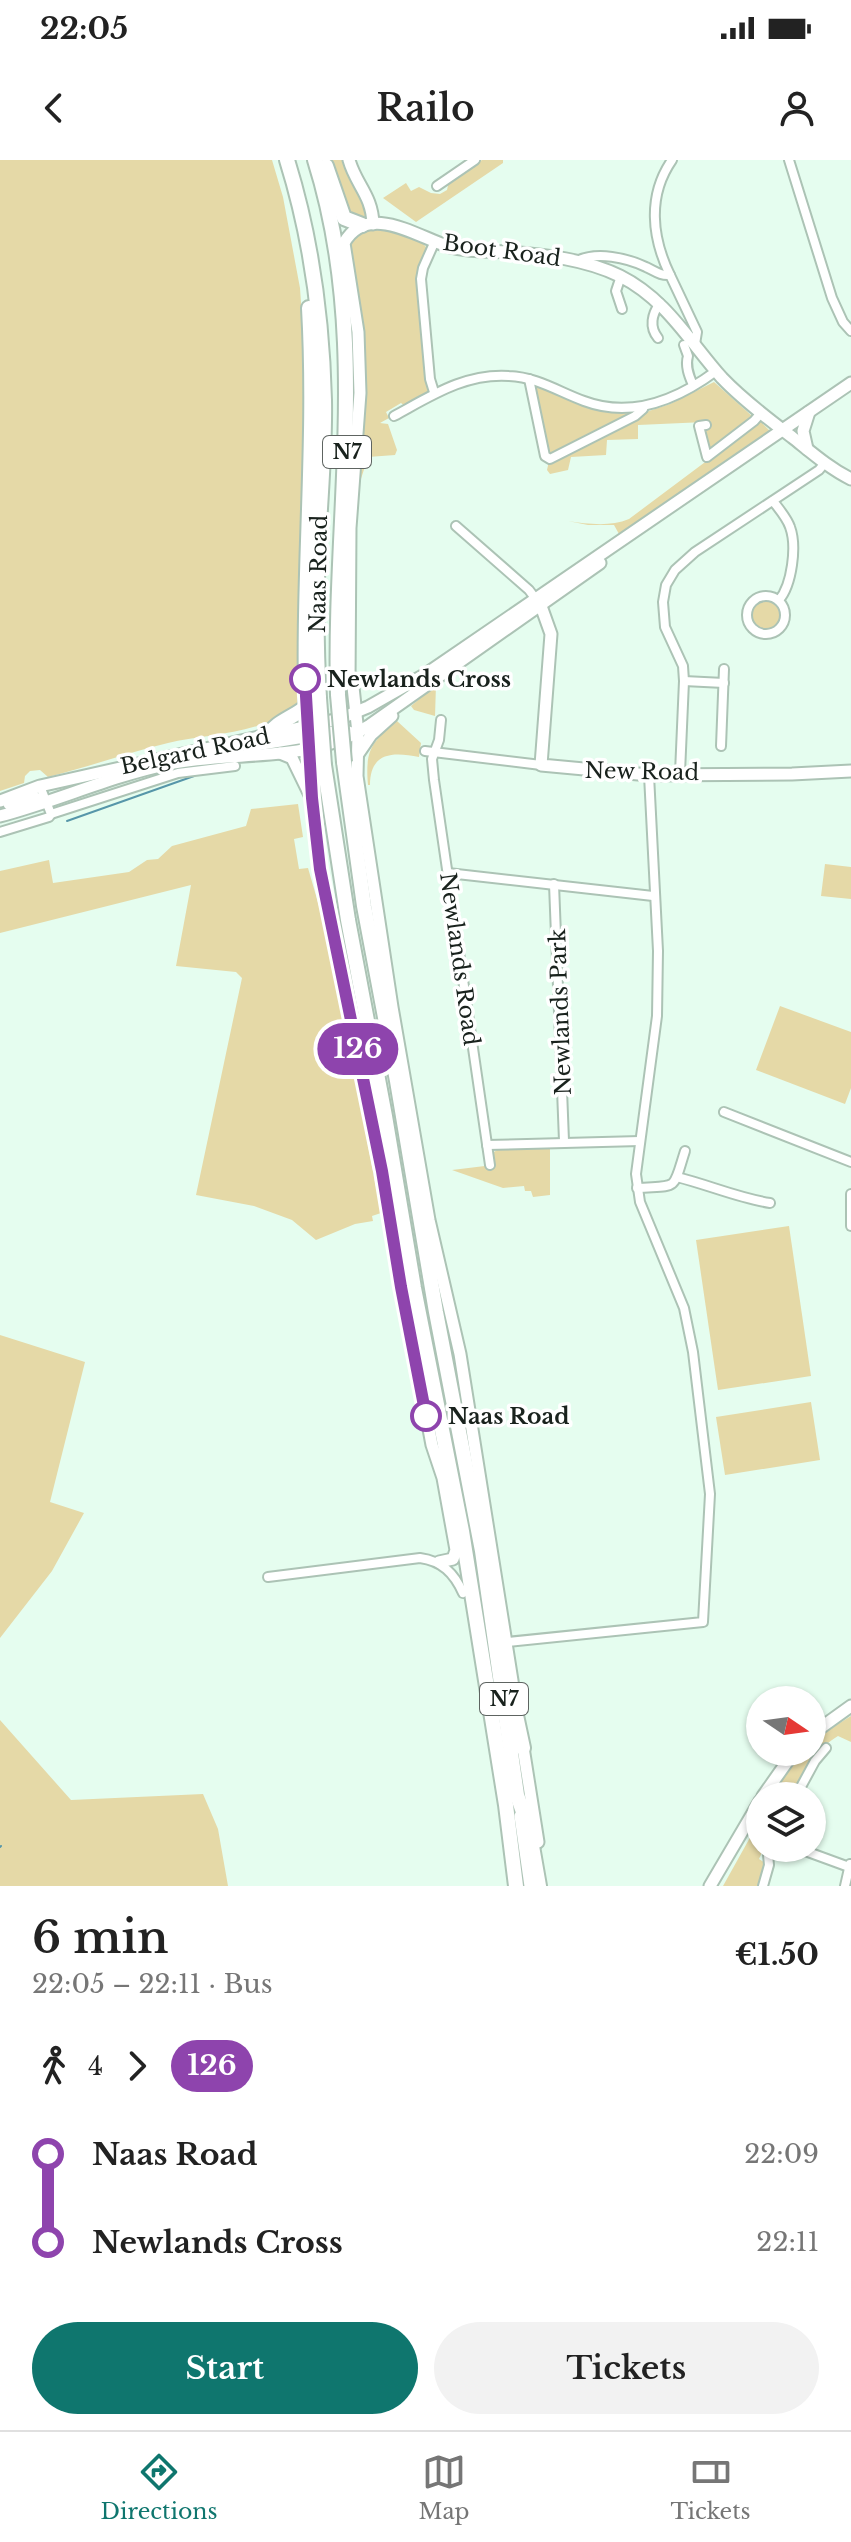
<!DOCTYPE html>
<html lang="en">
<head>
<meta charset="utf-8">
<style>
	:root { --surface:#fff; --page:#f2f2f2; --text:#222; --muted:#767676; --line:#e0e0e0; --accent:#0f766e }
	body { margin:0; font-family:"Libre Baskerville",serif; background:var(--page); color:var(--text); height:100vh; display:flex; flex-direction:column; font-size:30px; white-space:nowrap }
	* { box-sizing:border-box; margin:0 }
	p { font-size:26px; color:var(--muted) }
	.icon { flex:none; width:44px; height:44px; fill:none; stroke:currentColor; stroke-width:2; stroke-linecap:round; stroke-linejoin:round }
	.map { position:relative; height:1726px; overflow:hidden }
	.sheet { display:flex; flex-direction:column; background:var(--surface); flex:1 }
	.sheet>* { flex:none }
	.badge { padding:0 16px; border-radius:26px; font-size:28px; line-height:52px }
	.needle { width:52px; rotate:103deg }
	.tools { position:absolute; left:746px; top:1526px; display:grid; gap:16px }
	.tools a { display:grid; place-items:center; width:80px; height:80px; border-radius:50%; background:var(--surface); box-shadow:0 2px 6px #0004; font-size:40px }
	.map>.badge { position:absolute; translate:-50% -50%; box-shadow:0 0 0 4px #fff }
	.legs { display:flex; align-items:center; gap:12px; height:88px; padding:0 32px; font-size:26px }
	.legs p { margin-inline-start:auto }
	.headline { display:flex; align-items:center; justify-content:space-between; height:136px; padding:0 32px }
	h1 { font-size:44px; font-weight:600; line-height:60px }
	.cta { display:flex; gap:16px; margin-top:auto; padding:16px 32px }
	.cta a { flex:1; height:92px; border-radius:48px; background:var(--accent); color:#fff; font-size:32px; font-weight:600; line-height:92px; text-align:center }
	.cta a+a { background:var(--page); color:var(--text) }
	ul { padding:0 32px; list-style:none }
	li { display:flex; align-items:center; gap:28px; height:88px; font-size:30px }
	li i { display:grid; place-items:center; width:12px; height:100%; margin:0 10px; background:currentColor }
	li i::after { content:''; width:20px; height:20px; margin:-10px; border:6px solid; border-radius:50%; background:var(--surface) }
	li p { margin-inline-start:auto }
	li:first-child i { background:linear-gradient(#0000 50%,currentColor 0) }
	li:last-child i { background:linear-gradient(currentColor 50%,#0000 0) }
	.status { display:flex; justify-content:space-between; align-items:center; height:56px; padding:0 40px; background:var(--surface); direction:ltr }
	.status svg { height:22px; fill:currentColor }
	header { display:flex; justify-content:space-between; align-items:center; height:104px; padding:0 32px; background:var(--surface); font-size:36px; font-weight:600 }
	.menu { display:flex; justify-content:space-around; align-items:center; height:112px; border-top:2px solid var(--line); background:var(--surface); font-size:22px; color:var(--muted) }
	.menu a { display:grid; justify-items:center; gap:4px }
	.menu .selected { color:var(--accent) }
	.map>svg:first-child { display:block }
</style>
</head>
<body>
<div class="status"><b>22:05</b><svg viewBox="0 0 49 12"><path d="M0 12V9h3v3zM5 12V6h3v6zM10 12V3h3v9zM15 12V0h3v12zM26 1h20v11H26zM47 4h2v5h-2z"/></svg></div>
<header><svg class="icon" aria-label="back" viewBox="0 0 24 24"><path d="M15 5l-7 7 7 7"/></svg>Railo<svg class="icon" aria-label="person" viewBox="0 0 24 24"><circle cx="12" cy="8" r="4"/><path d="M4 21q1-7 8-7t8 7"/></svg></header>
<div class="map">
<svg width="851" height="1726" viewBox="0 0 851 1726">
	<rect width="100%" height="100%" fill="#e5fdef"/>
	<!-- green -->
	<g fill="#e5d9a7">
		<path d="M0,0h272l11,37 17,91 5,75 -5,303 -3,39c-32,29 -90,29 -129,38 -41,10 -80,24 -120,34l-8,-7 -10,1 -5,5 -1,7 -24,8z"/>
		<polygon points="327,0 346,0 373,60 352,56 343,50"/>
		<polygon points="482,0 503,0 503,3 416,62 383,38 406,23 411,31 419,27 431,33 440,34 447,30 449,21"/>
		<path d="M374,68c19,2 40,3 52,19l-7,38 9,105 -3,6 -19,11 -5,-4 -15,9 3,6 -9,5 8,1 9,26 -2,5 -27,2 -9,28 1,-57 -14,-181 6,-11z"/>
		<polygon points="532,221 605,250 635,252 555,294 549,293"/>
		<polygon points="714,222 752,256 715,286 709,288 704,278 707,268 705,262 638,265 638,279 607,280 606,295 571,297 568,310 550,314 547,310 549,301 595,282 649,251 670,244"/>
		<path d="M760,261l12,12 -153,101 -5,-9h-26l-20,-4c20,3 42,6 61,-2z"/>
		<circle cx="766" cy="455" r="15"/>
		<polygon points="436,525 435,556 414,550 411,546"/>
		<path d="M397,561l24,22 -2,14c-26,-5 -49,-5 -49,28h-2c-3,-34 3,-43 29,-64z"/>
		<polygon points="298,644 303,677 294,679 299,709 308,708 328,777 381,1053 372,1056 373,1061 355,1064 316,1080 292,1060 254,1046 196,1035 242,818 236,812 176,806 191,725 0,773 0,711 49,700 53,723 129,712 147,700 158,699 172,686 246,666 251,649"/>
		<polygon points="825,704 851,707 851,739 821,736"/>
		<polygon points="780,846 851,872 851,928 845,944 756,910"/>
		<polygon points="550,987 550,1035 533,1037 531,1031 525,1031 524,1026 503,1028 452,1010 493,1005 494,992 500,988"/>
		<polygon points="789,1066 811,1216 718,1230 696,1080"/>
		<polygon points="0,1175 85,1202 50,1342 84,1353 52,1411 0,1478"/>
		<polygon points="811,1242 820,1300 725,1315 716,1257"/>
		<path d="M851,1556v26l-13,-6c-27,17 -32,32 -47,60h-22l28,-41 3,-3h12l2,-13z"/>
		<polygon points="0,1560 71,1640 203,1634 218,1669 228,1726 0,1726"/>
		<polygon points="752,1674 760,1678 760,1688 764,1688 759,1699 767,1704 761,1726 723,1726"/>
	</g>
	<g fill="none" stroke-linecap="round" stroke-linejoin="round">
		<!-- stream -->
		<g stroke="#5696a9" stroke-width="2">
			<polyline points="67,661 194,616"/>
			<polyline points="0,1687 1,1686"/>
		</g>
		<!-- street casing -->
		<g stroke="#acc3b5" stroke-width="12">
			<g id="street">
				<polyline points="789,0 832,138 843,162 851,171"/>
				<polyline points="437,26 475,0"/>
				<path d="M577,101c20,-10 50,-3 69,6 9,4 14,9 24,8l27,57 -2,12"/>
				<path d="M670,115c-18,-37 -23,-79 2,-115"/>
				<polyline points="621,116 616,131 622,149"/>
				<path d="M658,178c-9,-11 -6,-24 2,-35"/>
				<path d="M684,185l4,11c-3,10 1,20 5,29"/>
				<polyline points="529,219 545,296 550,299 635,256 643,249"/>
				<polyline points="434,232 430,219 421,119 423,108 435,81"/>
				<path d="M394,256c37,-20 71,-43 115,-40 28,1 50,16 75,25 48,18 93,-1 132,-30"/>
				<polyline points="706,265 699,266 707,297 754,261 761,253"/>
				<path d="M773,341c6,8 14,17 17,26 7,19 2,58 -11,73"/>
				<polyline points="456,366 529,430 538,442"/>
				<circle cx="766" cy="455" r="19"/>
				<polyline points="684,521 724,523"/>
				<polyline points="441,560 439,580 432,599 434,620 490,1005"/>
				<polyline points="721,586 724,509"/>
				<polyline points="425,591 541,605"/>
				<polyline points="680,613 684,521 683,506 665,467 663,442 666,425 675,410 695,392 819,310 824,304"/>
				<polyline points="51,654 178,613 235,606"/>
				<polyline points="0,672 49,657 51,654 40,626"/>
				<polyline points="448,713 653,736"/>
				<polyline points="554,724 564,981"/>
				<polyline points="724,952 851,1002"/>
				<polyline points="487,985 640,981"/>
				<path d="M677,1017c32,8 61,21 93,26"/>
				<path d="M637,1028c42,-3 35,4 48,-37"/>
				<polyline points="851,1034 851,1066"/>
				<path d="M268,1417l152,-19c22,3 34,15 43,35"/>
				<polyline points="507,1482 703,1462 710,1334 693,1192 684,1148 640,1042 636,1014 657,856 658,791 649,615"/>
				<polyline points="796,1636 815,1601 826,1588"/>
				<polyline points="745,1665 760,1672"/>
				<polyline points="797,1688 849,1707"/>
				<polyline points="763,1726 769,1705 768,1695"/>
				<polyline points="845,1726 850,1704"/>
			</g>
		</g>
		<!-- secondary casing -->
		<g stroke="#acc3b5" stroke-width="15">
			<g id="secondary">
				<path d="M349,0c7,25 23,35 24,64"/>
				<polyline points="807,289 803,271 809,252"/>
				<polyline points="541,446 551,474 541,605 649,615 792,614 851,611"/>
				<polyline points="350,519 353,527 358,573 357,616 392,847 429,1060 460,1194 517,1552"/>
				<path d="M349,524l1,-156 10,-135 -2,-61 -14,-89c23,-41 72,-7 103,3 19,6 41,5 61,6 38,3 77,7 112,24 46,23 69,65 102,102 21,22 46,41 70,59 19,15 37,31 59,42"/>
				<polyline points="307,566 312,638 320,709 383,1018"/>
				<polyline points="256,585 340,571 349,572"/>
				<polyline points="280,593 292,598 310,635"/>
				<polyline points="356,597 371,575 392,556"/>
				<polyline points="0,641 40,626 339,559 368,547 426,514 851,223"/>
				<polyline points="9,644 35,638 47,642"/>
				<path d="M0,656c57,-15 111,-40 169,-52 67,-14 142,0 201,-39l230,-162"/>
				<polyline points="389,1055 432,1285 443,1318 456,1390 453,1399 439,1402"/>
				<polyline points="812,1574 851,1546"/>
				<polyline points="522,1581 538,1682"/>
				<polyline points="763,1636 794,1592"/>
				<polyline points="520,1656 530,1726"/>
				<polyline points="710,1726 760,1641"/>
			</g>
		</g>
		<!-- highway casing -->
		<g stroke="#acc3b5" stroke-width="18">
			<g id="highway">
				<path d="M287,0c24,77 35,159 37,240 1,49 -4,98 -6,146 -2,51 -2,102 1,152"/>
				<path d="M315,0c56,178 18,354 23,535"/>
				<polyline points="326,6 344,58 362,65"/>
				<path d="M307,566c-6,-139 10,-278 2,-418"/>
				<path d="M267,576c10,-15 26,-18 40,-30"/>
				<polyline points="344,602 364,746 397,921 436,1152 482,1391 517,1635 529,1669 539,1726"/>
				<polyline points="324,605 348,760 385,956 414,1128 462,1371 506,1645 516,1726"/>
				<polyline points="382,1011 395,1063"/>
				<polyline points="514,1546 523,1588"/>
			</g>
		</g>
		<!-- street -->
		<use href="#street" stroke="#fff" stroke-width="8"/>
		<!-- secondary -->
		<use href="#secondary" stroke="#fff" stroke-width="11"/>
		<!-- highway -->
		<use href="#highway" stroke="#fff" stroke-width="14"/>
		<!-- highway-bridge casing -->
		<g stroke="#acc3b5" stroke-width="18" stroke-linecap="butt">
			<g id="highway-bridge">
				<polyline points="338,535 344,602"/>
				<polyline points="319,538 324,605"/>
			</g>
		</g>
		<!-- highway-bridge -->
		<use href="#highway-bridge" stroke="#fff" stroke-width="14"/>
	</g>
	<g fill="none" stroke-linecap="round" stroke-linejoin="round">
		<!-- line-1 casing -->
		<g stroke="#fff" stroke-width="18">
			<polyline id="line-1" points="305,519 312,638 320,709 382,1011 401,1127 426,1256"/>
		</g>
		<!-- line-1 -->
		<use href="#line-1" stroke="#8e44ad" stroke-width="12"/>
	</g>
	<!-- markers -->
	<g fill="#fff" stroke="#8e44ad" stroke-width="4">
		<circle cx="305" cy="519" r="14"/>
		<circle cx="426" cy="1256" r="14"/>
	</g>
	<g text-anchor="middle" stroke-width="7" stroke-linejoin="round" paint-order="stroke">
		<!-- shield labels -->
		<g fill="#fff" stroke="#5e6461" stroke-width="2">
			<rect x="323" y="276" width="48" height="32" rx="6"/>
			<rect x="480" y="1523" width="48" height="32" rx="6"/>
		</g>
		<g font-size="20" font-weight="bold" fill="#19221d">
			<text x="347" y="299">N7</text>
			<text x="504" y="1546">N7</text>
		</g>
		<!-- street labels -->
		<g font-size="22" fill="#19221d" stroke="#fff">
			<text transform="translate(502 90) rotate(8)" y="8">Boot Road</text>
			<text transform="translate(318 414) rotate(-89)" y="8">Naas Road</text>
			<text transform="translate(195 591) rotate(-12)" y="8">Belgard Road</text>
			<text transform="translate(642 611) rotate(1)" y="8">New Road</text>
			<text transform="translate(460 799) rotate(82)" y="8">Newlands Road</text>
			<text transform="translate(560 852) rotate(-92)" y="8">Newlands Park</text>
		</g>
		<!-- stop labels -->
		<g font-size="22" font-weight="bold" fill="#19221d" stroke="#fff" text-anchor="start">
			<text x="327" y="527">Newlands Cross</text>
			<text x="448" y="1264">Naas Road</text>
		</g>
	</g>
</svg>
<div class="tools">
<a><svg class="needle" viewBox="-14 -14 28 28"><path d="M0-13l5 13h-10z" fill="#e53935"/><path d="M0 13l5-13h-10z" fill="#767676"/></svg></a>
<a><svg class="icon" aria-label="layers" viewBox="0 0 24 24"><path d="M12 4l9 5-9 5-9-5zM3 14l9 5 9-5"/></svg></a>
</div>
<b class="badge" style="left:358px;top:889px;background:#8e44ad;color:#fff">126</b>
</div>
<section class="sheet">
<div class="headline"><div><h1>6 min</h1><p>22:05 – 22:11 · Bus</p></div><b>€1.50</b></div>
<div class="legs"><svg class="icon" aria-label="walk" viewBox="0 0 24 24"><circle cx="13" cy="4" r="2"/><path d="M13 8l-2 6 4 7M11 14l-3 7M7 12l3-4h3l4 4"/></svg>4<svg class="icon" aria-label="forward" viewBox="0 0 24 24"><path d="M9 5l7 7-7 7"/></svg><b class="badge" style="background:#8e44ad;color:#fff">126</b></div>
<ul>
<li><i style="color:#8e44ad"></i><b>Naas Road</b><p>22:09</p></li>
<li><i style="color:#8e44ad"></i><b>Newlands Cross</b><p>22:11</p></li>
</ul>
<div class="cta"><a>Start</a><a>Tickets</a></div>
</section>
<nav class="menu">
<a class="selected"><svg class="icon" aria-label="directions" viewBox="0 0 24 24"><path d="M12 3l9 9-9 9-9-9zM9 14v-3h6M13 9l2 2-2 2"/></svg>Directions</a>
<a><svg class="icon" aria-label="map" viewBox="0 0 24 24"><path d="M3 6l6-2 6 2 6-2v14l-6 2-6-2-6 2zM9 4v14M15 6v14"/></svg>Map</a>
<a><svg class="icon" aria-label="tickets" viewBox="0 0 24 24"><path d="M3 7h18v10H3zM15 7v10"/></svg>Tickets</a>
</nav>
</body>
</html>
